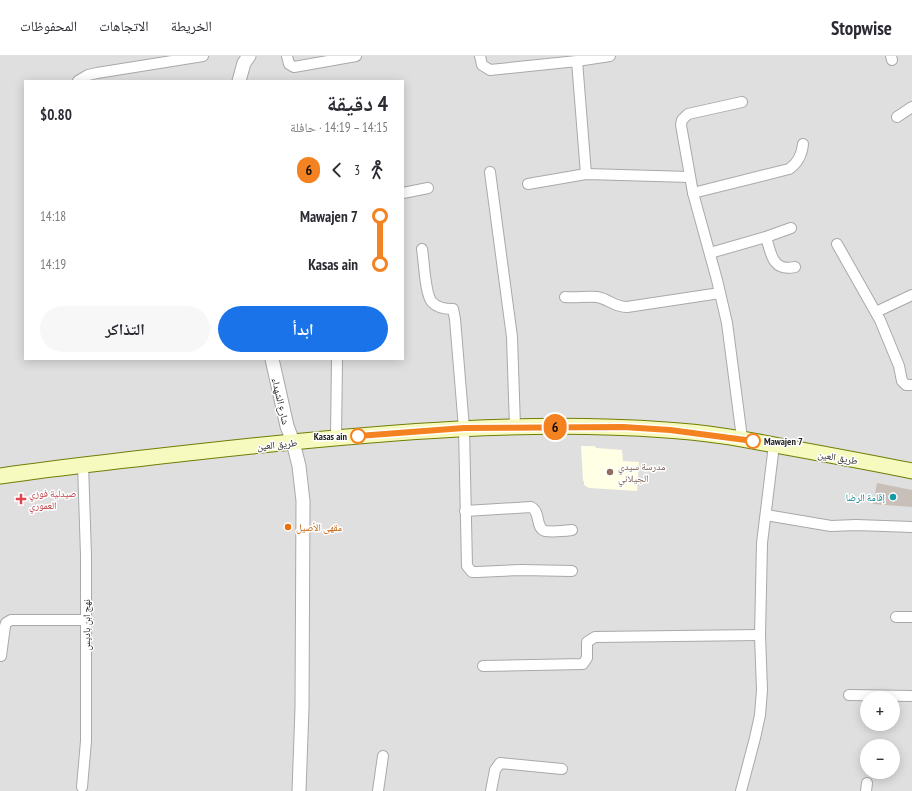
<!DOCTYPE html>
<html lang="ar">
<head>
<meta charset="utf-8">
<style>
	:root { --surface:#fff; --page:#f7f7f7; --text:#2b2b33; --muted:#7c7c81; --line:#e1e1e2; --accent:#1a73e8 }
	body { margin:0; font-family:"PT Sans Narrow","Noto Naskh Arabic",sans-serif; background:var(--page); color:var(--text); direction:rtl; height:100vh; display:flex; flex-direction:column; font-size:15px; white-space:nowrap }
	* { box-sizing:border-box; margin:0 }
	p { font-size:13px; color:var(--muted) }
	.icon { flex:none; width:22px; height:22px; fill:none; stroke:currentColor; stroke-width:2; stroke-linecap:round; stroke-linejoin:round }
	.map { position:relative; flex:1; overflow:hidden; direction:ltr }
	.details { position:absolute; left:24px; top:24px; width:380px; height:280px; display:flex; flex-direction:column; background:var(--surface); border-radius:0px; box-shadow:0 2px 10px #0003; direction:rtl }
	.details>* { flex:none }
	.badge { padding:0 8px; border-radius:13px; font-size:14px; line-height:26px }
	.fabs { position:absolute; left:860px; top:635px; display:grid; gap:8px }
	.fabs a { display:grid; place-items:center; width:40px; height:40px; border-radius:50%; background:var(--surface); box-shadow:0 2px 10px #0003; font-size:20px }
	.map>.badge { position:absolute; translate:-50% -50%; box-shadow:0 0 0 2px #fff }
	.legs { display:flex; align-items:center; gap:6px; height:44px; padding:0 16px; font-size:13px }
	.legs p { margin-inline-start:auto }
	.summary { display:flex; align-items:center; justify-content:space-between; height:68px; padding:0 16px }
	h1 { font-size:22px; font-weight:700; line-height:30px }
	.action { display:flex; gap:8px; margin-top:auto; padding:8px 16px }
	.action a { flex:1; height:46px; border-radius:24px; background:var(--accent); color:#fff; font-size:16px; font-weight:700; line-height:46px; text-align:center }
	.action a+a { background:var(--page); color:var(--text) }
	ul { padding:0 16px; list-style:none }
	li { display:flex; align-items:center; gap:14px; height:48px; font-size:15px }
	li i { display:grid; place-items:center; width:6px; height:100%; margin:0 5px; background:currentColor }
	li i::after { content:''; width:10px; height:10px; margin:-5px; border:3px solid; border-radius:50%; background:var(--surface) }
	li p { margin-inline-start:auto }
	li:first-child i { background:linear-gradient(#0000 50%,currentColor 0) }
	li:last-child i { background:linear-gradient(currentColor 50%,#0000 0) }
	header { display:flex; align-items:center; gap:24px; box-sizing:border-box; height:56px; padding:0 20px; background:var(--surface); border-bottom:1px solid var(--line) }
	header strong { font-size:19px }
	nav { display:flex; gap:22px; margin-inline-start:auto; font-size:14px }
	.map>svg:first-child { display:block }
</style>
</head>
<body>
<header>
<strong>Stopwise</strong>
<nav><a>الخريطة</a><a>الاتجاهات</a><a>المحفوظات</a></nav>
</header>
<div class="map">
<svg width="912" height="735" viewBox="0 0 912 735">
	<rect width="100%" height="100%" fill="#f2efe9"/>
	<!-- residential -->
	<path fill="#e0dfdf" fill-rule="evenodd" d="M0,0h912v735h-912zM25,25h378v278h-378zM867,642h26v26h-26zM867,690h26v26h-26z"/>
	<!-- education -->
	<polygon fill="#ffffe5" points="581,390 595,390 596,392 622,394 623,405 639,406 637,435 589,432 584,429 584,425 583,425"/>
	<!-- building -->
	<polygon fill="#c7bfb8" points="877,427 912,434 912,451 873,448"/>
	<g fill="none" stroke-linecap="round" stroke-linejoin="round">
		<!-- minor casing -->
		<g stroke="#a9a9a9" stroke-width="12">
			<g id="minor">
				<polyline points="287,0 289,8 294,11 356,0"/>
				<polyline points="480,0 482,9 490,14 577,5 586,118"/>
				<polyline points="891,0 892,4"/>
				<polyline points="577,5 610,0"/>
				<polyline points="78,25 88,19 97,17 203,0"/>
				<polyline points="742,46 688,58 682,64 681,69 693,137 717,224 727,267 742,382"/>
				<polyline points="897,61 912,51"/>
				<polyline points="490,116 512,281 515,371"/>
				<polyline points="528,128 586,118 690,121"/>
				<polyline points="403,137 428,132"/>
				<path d="M693,137l96,-24c9,-6 13,-15 14,-25"/>
				<path d="M766,181c5,16 6,35 29,30"/>
				<polyline points="837,188 880,264 899,310 902,325 906,329 912,329"/>
				<path d="M422,193c2,11 3,46 10,53 5,6 13,7 21,7l2,10 9,109 3,138 5,6h5l44,-2 51,1"/>
				<polyline points="710,197 766,181 791,172"/>
				<path d="M565,241c10,1 23,-1 32,0 12,2 17,10 30,10l93,-14"/>
				<polyline points="876,256 912,239"/>
				<polyline points="336,382 337,303"/>
				<path d="M465,455l66,-4c10,5 4,21 14,24 8,1 19,0 27,-1"/>
				<polyline points="766,459 831,470 856,469 912,471"/>
				<polyline points="896,561 912,561"/>
				<polyline points="1,600 5,570 6,567 11,564 86,564"/>
				<polyline points="483,610 583,608 587,602 587,586 595,581 760,579"/>
				<polyline points="849,639 912,640"/>
				<polyline points="82,731 86,685 86,499 83,408"/>
				<polyline points="378,735 383,700"/>
				<polyline points="491,735 495,714 500,707 562,713"/>
				<polyline points="741,735 755,682 760,659 762,634 760,579 762,487 774,389"/>
				<polyline points="866,735 867,727"/>
			</g>
		</g>
		<!-- tertiary casing -->
		<g stroke="#a9a9a9" stroke-width="15">
			<g id="tertiary">
				<polyline points="239,25 244,7 249,0"/>
				<polyline points="272,303 287,370 293,386 299,410 303,445 302,652 299,735"/>
			</g>
		</g>
		<!-- secondary casing -->
		<g stroke="#707d05" stroke-width="17">
			<path id="secondary" d="M0,420c84,-12 168,-21 252,-30 137,-14 276,-26 414,-16 39,2 77,9 114,16 44,8 88,16 132,25"/>
		</g>
		<!-- minor -->
		<use href="#minor" stroke="#fff" stroke-width="10"/>
		<!-- tertiary -->
		<use href="#tertiary" stroke="#fff" stroke-width="13"/>
		<!-- secondary -->
		<use href="#secondary" stroke="#f7fabf" stroke-width="15"/>
	</g>
	<g fill="none" stroke-linecap="round" stroke-linejoin="round">
		<!-- line-1 casing -->
		<g stroke="#fff" stroke-width="9">
			<polyline id="line-1" points="358,380 464,372 623,371 670,374 753,385"/>
		</g>
		<!-- line-1 -->
		<use href="#line-1" stroke="#f58220" stroke-width="6"/>
	</g>
	<!-- markers -->
	<g fill="#fff" stroke="#f58220" stroke-width="2">
		<circle cx="358" cy="380" r="7"/>
		<circle cx="753" cy="385" r="7"/>
	</g>
	<circle fill="#8d6e63" stroke="#fff" stroke-width="1.5" cx="610" cy="416" r="4"/>
	<circle fill="#0f9aa8" stroke="#fff" stroke-width="1.5" cx="893" cy="441" r="4"/>
	<path fill="#e0444e" stroke="#fff" stroke-width="1.5" d="M19 437h4v4h4v4h-4v4h-4v-4h-4v-4h4z"/>
	<circle fill="#e8710a" stroke="#fff" stroke-width="1.5" cx="288" cy="471" r="4"/>
	<g text-anchor="middle" stroke-width="3" stroke-linejoin="round" paint-order="stroke">
		<!-- street labels -->
		<g font-size="10" fill="#222" stroke="#fff">
			<text transform="translate(281 345) rotate(77)" y="4">شارع الشهداء</text>
			<text transform="translate(277 388) rotate(-6)" y="4">طريق العين</text>
			<text transform="translate(838 401) rotate(10)" y="4">طريق العين</text>
			<text transform="translate(86 569) rotate(-90)" y="4">نهج ابن باديس</text>
		</g>
		<!-- stop labels -->
		<g font-size="10" font-weight="bold" fill="#222" stroke="#fff" text-anchor="end">
			<text x="347" y="384">Kasas ain</text>
			<text x="764" y="389" text-anchor="start">Mawajen 7</text>
		</g>
		<!-- education labels -->
		<g font-size="10" fill="#785e54" stroke="#fff" text-anchor="start">
			<text x="618" y="414">مدرسة سيدي<tspan x="618" dy="12">الجيلاني</tspan></text>
		</g>
		<!-- health labels -->
		<g font-size="10" fill="#be3a42" stroke="#fff" text-anchor="start">
			<text x="29" y="441">صيدلية فوزي<tspan x="29" dy="12">العموري</tspan></text>
		</g>
		<!-- culture labels -->
		<g font-size="10" fill="#0d838f" stroke="#fff" text-anchor="end">
			<text x="885" y="445">إقامة الرضا</text>
		</g>
		<!-- food labels -->
		<g font-size="10" fill="#c56008" stroke="#fff" text-anchor="start">
			<text x="296" y="475">مقهى الأصيل</text>
		</g>
	</g>
</svg>
<div class="fabs">
<a>+</a>
<a>−</a>
</div>
<b class="badge" style="left:555px;top:371px;background:#f58220;color:#111">6</b>
<section class="details">
<div class="summary"><div><h1>4 دقيقة</h1><p>14:15 – 14:19 · حافلة</p></div><b>$0.80</b></div>
<div class="legs"><svg class="icon" aria-label="walk" viewBox="0 0 24 24"><circle cx="13" cy="4" r="2"/><path d="M13 8l-2 6 4 7M11 14l-3 7M7 12l3-4h3l4 4"/></svg>3<svg class="icon" aria-label="back" viewBox="0 0 24 24"><path d="M15 5l-7 7 7 7"/></svg><b class="badge" style="background:#f58220;color:#111">6</b></div>
<ul>
<li><i style="color:#f58220"></i><b>Mawajen 7</b><p>14:18</p></li>
<li><i style="color:#f58220"></i><b>Kasas ain</b><p>14:19</p></li>
</ul>
<div class="action"><a>ابدأ</a><a>التذاكر</a></div>
</section>
</div>
</body>
</html>
